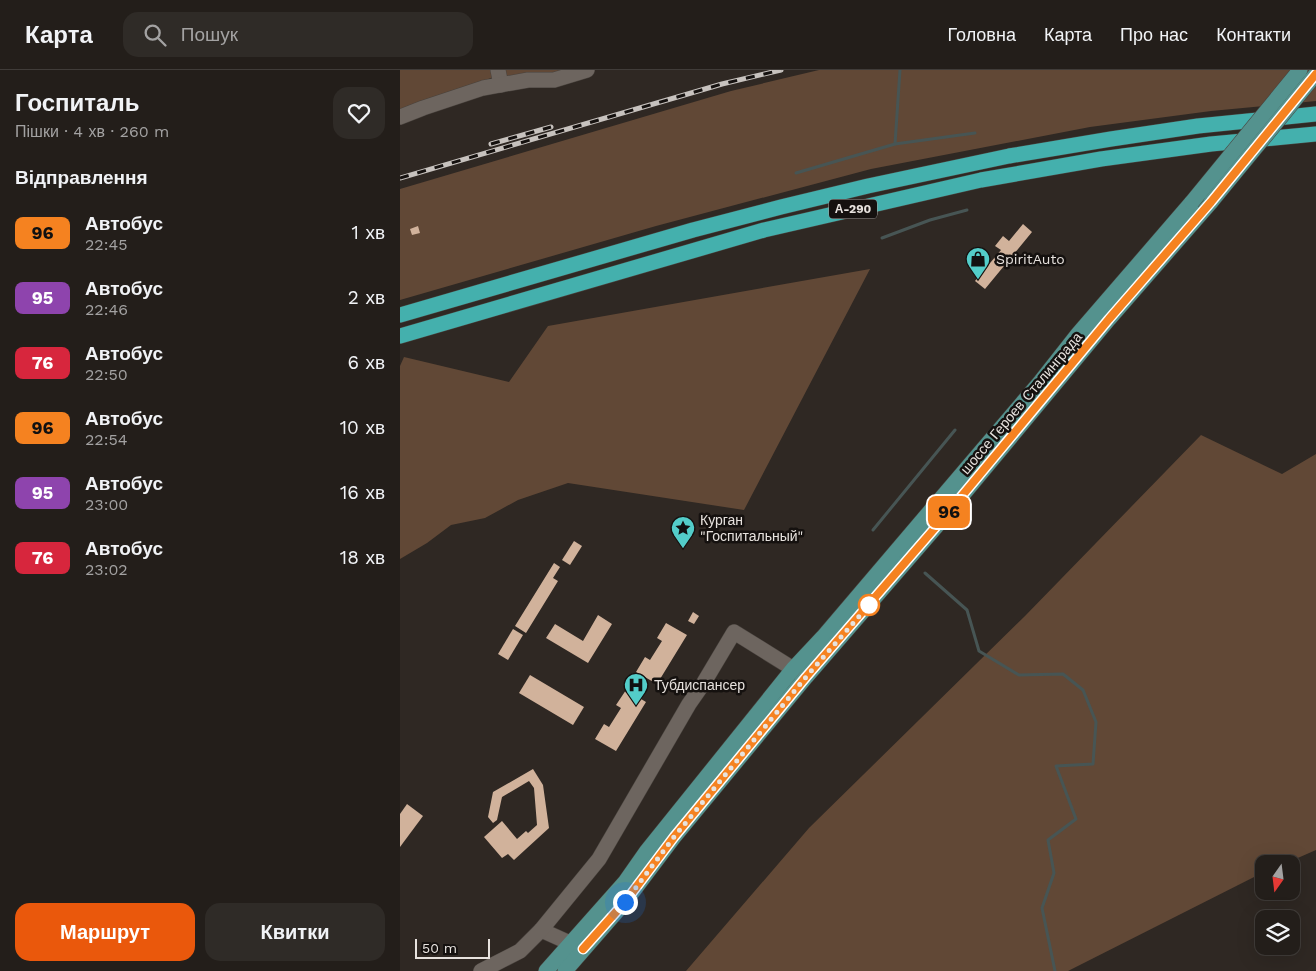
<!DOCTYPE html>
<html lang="uk">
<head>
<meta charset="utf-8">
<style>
	:root { --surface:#231e1a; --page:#2f2b27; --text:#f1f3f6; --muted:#a3a2a2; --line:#403c39; --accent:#ea580c }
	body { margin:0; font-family:"Work Sans",sans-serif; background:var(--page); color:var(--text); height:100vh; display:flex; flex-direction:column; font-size:19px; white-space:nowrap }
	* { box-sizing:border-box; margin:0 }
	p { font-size:16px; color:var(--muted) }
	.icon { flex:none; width:28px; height:28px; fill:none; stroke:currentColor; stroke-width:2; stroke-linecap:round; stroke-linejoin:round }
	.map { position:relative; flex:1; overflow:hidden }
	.details { display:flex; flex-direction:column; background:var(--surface); width:400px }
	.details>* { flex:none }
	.badge { padding:0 10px; border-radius:8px; font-size:18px; line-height:32px }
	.needle { width:32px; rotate:194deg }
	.tools { position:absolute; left:855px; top:785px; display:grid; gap:10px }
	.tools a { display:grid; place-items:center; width:45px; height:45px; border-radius:10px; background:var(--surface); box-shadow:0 5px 20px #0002,0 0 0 1px var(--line); font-size:25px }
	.scale { position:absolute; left:15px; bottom:12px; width:75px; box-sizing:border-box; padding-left:5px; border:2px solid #e7e2de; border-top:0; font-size:14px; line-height:18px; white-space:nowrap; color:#e7e2de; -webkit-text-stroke:4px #15110f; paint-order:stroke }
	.you { position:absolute; width:25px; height:25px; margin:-12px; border:4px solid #fff; border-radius:50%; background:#1a73e8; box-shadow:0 0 0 8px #1a73e833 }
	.map>.badge { position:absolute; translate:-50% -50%; box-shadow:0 0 0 2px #fff }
	h2 { padding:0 15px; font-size:19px; line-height:45px }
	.round { display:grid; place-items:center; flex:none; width:52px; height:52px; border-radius:15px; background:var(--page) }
	.summary { display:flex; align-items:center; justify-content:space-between; height:85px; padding:0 15px }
	h1 { font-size:24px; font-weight:700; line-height:38px }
	.primary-button { display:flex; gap:10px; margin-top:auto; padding:10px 15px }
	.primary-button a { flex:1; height:58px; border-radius:15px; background:var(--accent); color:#fff; font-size:20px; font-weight:700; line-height:58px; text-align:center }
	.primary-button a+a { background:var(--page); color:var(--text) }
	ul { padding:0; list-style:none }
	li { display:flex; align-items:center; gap:15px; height:65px; padding:0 15px }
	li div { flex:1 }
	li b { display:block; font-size:19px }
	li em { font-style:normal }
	li .badge { min-width:55px; font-weight:700; text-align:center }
	header { display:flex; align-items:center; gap:30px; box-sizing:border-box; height:70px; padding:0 25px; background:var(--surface); border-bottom:1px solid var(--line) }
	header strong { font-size:24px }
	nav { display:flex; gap:28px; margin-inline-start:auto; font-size:18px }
	.search { width:350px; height:45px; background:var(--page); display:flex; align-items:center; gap:12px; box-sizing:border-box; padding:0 18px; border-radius:15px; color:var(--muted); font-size:19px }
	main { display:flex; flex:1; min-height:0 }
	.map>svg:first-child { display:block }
</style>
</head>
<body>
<header>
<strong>Карта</strong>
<div class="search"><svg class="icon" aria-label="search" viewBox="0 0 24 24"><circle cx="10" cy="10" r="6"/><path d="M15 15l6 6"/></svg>Пошук</div>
<nav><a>Головна</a><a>Карта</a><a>Про нас</a><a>Контакти</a></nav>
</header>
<main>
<section class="details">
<div class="summary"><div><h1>Госпиталь</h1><p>Пішки · 4 хв · 260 m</p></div><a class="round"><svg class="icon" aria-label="heart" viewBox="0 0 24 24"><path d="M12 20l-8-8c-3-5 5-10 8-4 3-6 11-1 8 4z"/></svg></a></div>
<h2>Відправлення</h2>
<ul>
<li><span class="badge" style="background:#f58220;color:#111">96</span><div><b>Автобус</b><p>22:45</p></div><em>1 хв</em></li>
<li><span class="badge" style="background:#8e44ad;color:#fff">95</span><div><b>Автобус</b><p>22:46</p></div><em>2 хв</em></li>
<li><span class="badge" style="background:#d7263d;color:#fff">76</span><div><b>Автобус</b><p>22:50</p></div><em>6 хв</em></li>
<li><span class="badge" style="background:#f58220;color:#111">96</span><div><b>Автобус</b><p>22:54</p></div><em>10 хв</em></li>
<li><span class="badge" style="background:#8e44ad;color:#fff">95</span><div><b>Автобус</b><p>23:00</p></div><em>16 хв</em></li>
<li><span class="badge" style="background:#d7263d;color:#fff">76</span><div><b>Автобус</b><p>23:02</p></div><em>18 хв</em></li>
</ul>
<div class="primary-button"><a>Маршрут</a><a>Квитки</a></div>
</section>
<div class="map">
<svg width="916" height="901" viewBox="0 0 916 901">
	<rect width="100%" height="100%" fill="#2f2823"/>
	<!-- green -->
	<g fill="#614836">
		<polygon points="0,0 168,0 155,4 91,8 0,43"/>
		<polygon points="419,0 916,0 916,31 811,41 690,57 471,99 256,156 0,230 0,119 331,21"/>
		<polygon points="470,199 344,440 168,413 118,430 85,448 51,455 27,473 0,489 0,296 4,287 109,312 148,256"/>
		<polygon points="801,365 882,404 916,384 916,780 884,794 864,794 864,802 668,901 286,901 409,758 625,546"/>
	</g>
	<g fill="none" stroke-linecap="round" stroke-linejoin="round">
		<!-- stream -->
		<g stroke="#475554" stroke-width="3">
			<polyline points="495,74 500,0"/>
			<polyline points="396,103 495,74 575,63"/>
			<polyline points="482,168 530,150 567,140"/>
			<polyline points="473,460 555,360"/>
			<polyline points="525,503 567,540 579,581 619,605 663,604 683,620 696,652 693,694 656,696 676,749 648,770 654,803 642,838 655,901"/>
		</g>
	</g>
	<!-- building -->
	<g fill="#d1b29b">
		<polygon points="623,154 632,162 585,219 575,211 601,180 595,176 603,166 609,171"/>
		<polygon points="18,156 20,163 12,165 10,159"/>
		<polygon points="174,471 182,476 170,495 162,490"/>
		<polygon points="154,493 160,497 153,508 158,511 126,563 115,556"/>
		<polygon points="293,542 299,546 294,554 288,551"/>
		<polygon points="198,545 212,554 188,593 146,568 155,554 183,571"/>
		<polygon points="266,553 287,565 257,614 236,602 245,587 250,590 262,571 257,568"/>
		<polygon points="113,559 123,565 108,590 98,584"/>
		<polygon points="130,605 184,637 173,655 119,623"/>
		<polygon points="226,620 246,632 216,681 195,669 204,654 209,657 221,638 216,635"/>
		<polygon points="133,699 143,715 149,758 114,790 108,784 102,788 84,767 102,751 117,769 126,761 128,763 137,755 134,718 129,711 102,727 97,750 93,753 88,747 93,722"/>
		<polygon points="7,734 23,746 0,777 0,744"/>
	</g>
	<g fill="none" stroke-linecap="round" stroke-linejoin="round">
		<!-- minor casing -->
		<g stroke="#49433e" stroke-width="16">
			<g id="minor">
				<polyline points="98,0 101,15"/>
				<polyline points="0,47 23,38 83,18 128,10 154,10 187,0"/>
				<polyline points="141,860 181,878"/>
				<polyline points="81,901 120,881 141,860 199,789 289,634 303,614 334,562 403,605"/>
			</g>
		</g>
		<!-- major casing -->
		<g stroke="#49433e" stroke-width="16">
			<g id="major">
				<polyline points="146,901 225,812 246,782 393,599 423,567 641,311 678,264 792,132"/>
				<polyline points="165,901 225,832 274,767 406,607 541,451 709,249 811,132"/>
			</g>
		</g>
		<!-- highway casing -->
		<g stroke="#49433e" stroke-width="16">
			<g id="highway">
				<polyline points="0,245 293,160 381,137 468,116 609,86 711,69 798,56 916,44"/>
				<polyline points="0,266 364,160 581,110 701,89 811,74 916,64"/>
			</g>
		</g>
		<!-- minor -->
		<use href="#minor" stroke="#6d655f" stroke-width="15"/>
		<!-- major -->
		<use href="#major" stroke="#54928e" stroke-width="15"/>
		<!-- highway -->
		<use href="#highway" stroke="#44b0ad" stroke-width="15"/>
		<!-- rail casing -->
		<g stroke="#c7c2be" stroke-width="5">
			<g id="rail">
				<polyline points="91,74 151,57"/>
				<polyline points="0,108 322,14 381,0"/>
			</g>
		</g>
		<!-- rail -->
		<use href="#rail" stroke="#15110f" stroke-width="3" stroke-dasharray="9" stroke-linecap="butt"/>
		<!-- major-bridge casing -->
		<g stroke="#49433e" stroke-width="16" stroke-linecap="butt">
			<g id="major-bridge">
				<polyline points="792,132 900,0"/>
				<polyline points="811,132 916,4"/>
			</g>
		</g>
		<!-- major-bridge -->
		<use href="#major-bridge" stroke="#54928e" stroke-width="15"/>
	</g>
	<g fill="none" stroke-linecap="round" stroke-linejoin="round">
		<!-- line casing -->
		<g stroke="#fff" stroke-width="11">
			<polyline id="line" points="183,879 225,832 274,767 406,607 541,451 709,249 811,132 916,4"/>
		</g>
		<!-- line -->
		<use href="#line" stroke="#f58220" stroke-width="8"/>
		<!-- walk -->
		<polyline stroke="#e7e2de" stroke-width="5" stroke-dasharray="0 9" points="225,832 274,767 406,607 469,535"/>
	</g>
	<!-- icons -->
	<defs>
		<g id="shop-pin" transform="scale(1.25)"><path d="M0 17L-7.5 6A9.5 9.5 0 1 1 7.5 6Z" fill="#53cdc9" stroke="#15110f"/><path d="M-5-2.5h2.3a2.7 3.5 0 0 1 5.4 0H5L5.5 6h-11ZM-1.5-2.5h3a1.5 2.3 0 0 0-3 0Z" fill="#111"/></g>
		<g id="sight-pin" transform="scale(1.25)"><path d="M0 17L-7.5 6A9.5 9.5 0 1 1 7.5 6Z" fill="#53cdc9" stroke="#15110f"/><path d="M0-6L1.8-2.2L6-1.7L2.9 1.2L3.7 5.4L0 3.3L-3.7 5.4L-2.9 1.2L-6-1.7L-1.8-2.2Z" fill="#111"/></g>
		<g id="hospital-pin" transform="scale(1.25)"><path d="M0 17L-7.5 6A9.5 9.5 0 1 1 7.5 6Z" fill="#53cdc9" stroke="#15110f"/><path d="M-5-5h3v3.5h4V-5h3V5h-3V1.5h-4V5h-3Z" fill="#111"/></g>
	</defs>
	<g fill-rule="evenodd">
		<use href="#shop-pin" x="578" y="189"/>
		<use href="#sight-pin" x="283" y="458"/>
		<use href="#hospital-pin" x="236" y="615"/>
	</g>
	<!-- markers -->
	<circle fill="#fff" stroke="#f58220" stroke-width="2.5" cx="469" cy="535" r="10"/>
	<g text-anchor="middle" stroke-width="5" stroke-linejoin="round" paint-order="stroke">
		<!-- shield labels -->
		<rect fill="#15110f" stroke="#a8a3a0" stroke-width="1" x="429" y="129.5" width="48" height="19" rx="4"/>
		<g font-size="12" font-weight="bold" fill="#e7e2de">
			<text x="453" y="143">А-290</text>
		</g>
		<!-- poi labels -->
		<g font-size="14" fill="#e7e2de" stroke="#15110f" text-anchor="start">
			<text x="596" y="194">SpiritAuto</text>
			<text x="300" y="455">Курган<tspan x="300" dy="16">"Госпитальный"</tspan></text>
			<text x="254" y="620">Тубдиспансер</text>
		</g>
		<!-- street labels -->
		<g font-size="14" fill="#e7e2de" stroke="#15110f">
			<text transform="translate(621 333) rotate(-50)" y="5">шоссе Героев Сталинграда</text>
		</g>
	</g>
</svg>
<div class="tools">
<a><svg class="needle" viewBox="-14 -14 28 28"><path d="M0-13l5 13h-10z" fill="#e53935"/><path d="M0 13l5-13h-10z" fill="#a3a2a2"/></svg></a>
<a><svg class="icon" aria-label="layers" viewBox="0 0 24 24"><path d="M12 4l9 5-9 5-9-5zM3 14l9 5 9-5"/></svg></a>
</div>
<div class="scale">50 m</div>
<div class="you" style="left:225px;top:832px"></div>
<b class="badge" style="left:549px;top:442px;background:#f58220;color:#111">96</b>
</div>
</main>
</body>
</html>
